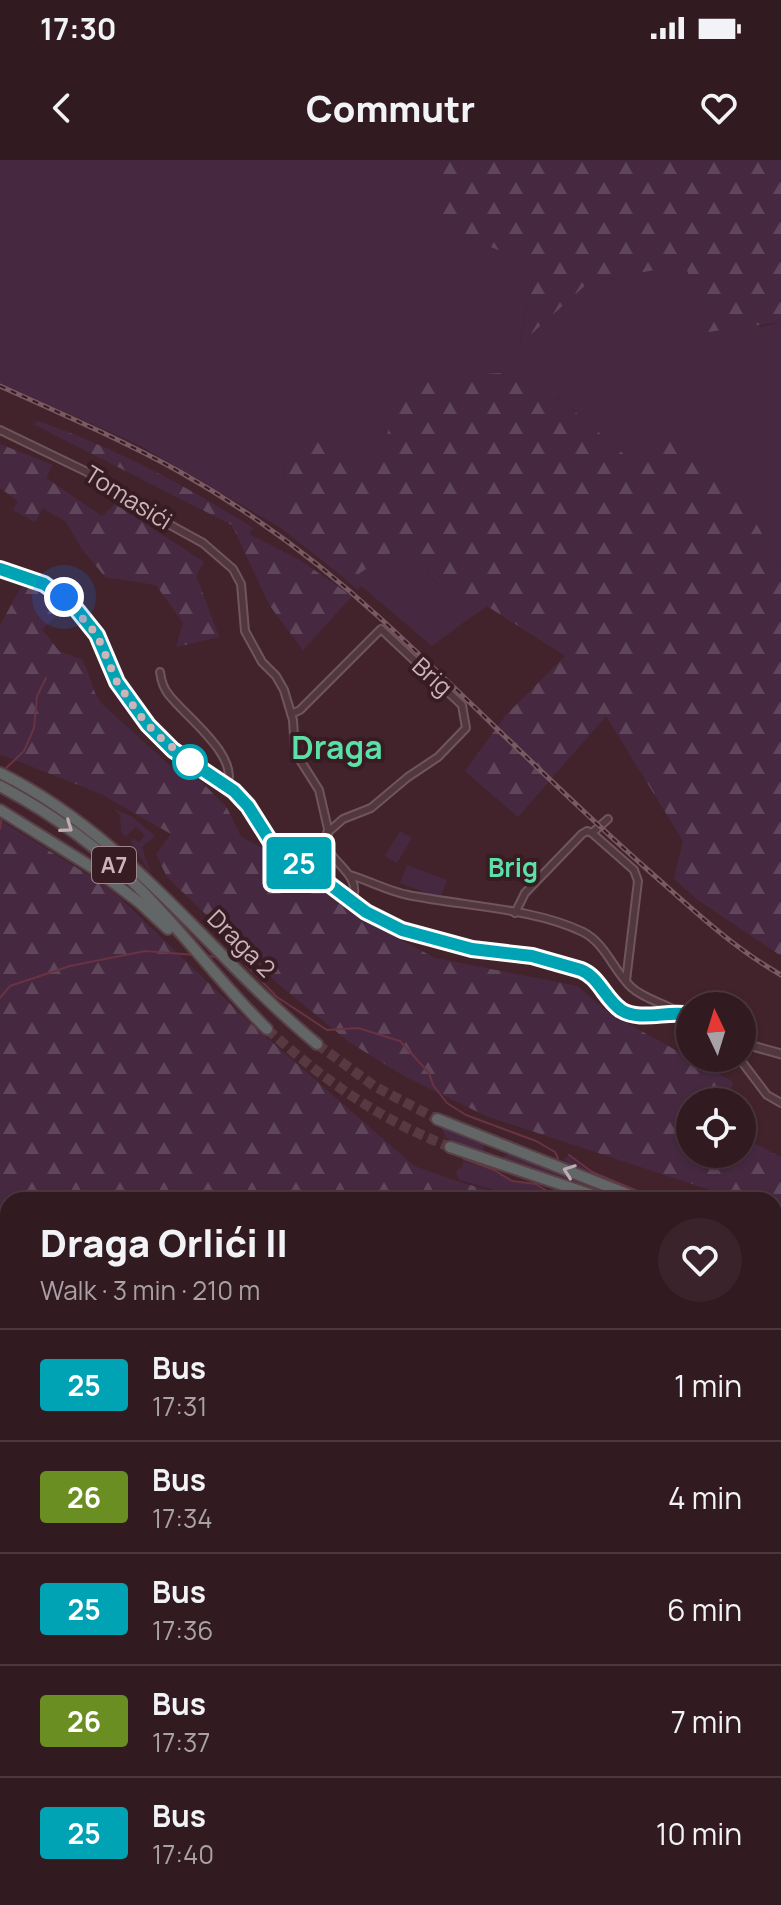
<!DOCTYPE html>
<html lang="en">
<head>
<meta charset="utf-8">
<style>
	:root { --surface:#321a21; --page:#3a232a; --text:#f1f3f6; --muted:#a8a1a5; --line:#4d383f }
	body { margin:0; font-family:Manrope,sans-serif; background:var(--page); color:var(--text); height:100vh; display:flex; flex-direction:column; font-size:30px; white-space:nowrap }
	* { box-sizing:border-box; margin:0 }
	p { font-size:26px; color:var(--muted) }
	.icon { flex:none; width:44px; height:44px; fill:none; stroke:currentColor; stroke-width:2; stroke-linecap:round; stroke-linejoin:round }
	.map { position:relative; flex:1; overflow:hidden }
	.side { position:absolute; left:0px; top:1032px; width:782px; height:714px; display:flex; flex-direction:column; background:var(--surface); border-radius:24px 24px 0 0; box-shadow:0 2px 6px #0004,0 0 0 2px var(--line) }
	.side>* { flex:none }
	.badge { padding:0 16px; border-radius:6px; font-size:28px; line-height:52px }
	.needle { width:52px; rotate:356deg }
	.tools { position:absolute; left:676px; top:832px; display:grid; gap:16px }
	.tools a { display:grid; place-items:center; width:80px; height:80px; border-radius:50%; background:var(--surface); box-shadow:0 2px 6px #0004,0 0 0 2px var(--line); font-size:40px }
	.you { position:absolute; width:40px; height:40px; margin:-20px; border:6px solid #fff; border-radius:50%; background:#1a73e8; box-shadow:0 0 0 12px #1a73e833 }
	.map>.badge { position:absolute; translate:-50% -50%; box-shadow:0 0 0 4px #fff }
	.round { display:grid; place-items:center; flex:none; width:84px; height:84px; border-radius:42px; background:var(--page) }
	.summary { display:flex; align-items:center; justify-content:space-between; height:136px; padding:0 40px }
	h1 { font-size:38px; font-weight:800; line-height:60px }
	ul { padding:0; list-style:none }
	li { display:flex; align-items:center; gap:24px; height:112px; padding:0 40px; border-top:2px solid var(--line) }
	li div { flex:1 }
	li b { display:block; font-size:30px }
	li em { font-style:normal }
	li .badge { min-width:88px; font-weight:700; text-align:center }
	.status { display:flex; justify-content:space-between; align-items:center; height:56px; padding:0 40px; background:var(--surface); direction:ltr }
	.status svg { height:22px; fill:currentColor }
	header { display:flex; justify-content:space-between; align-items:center; height:104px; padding:0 40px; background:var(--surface); font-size:36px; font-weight:800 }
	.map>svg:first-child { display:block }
</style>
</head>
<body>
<div class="status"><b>17:30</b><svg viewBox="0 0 49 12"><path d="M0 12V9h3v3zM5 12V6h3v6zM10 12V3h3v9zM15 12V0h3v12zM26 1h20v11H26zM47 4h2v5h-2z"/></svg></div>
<header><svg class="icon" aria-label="back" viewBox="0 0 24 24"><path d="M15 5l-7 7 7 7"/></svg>Commutr<svg class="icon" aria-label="heart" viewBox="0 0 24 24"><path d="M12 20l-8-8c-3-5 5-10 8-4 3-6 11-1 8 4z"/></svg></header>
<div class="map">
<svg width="781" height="1745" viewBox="0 0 781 1745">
	<defs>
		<pattern id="forest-firs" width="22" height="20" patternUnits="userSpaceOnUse" patternTransform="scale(2)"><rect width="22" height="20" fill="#462941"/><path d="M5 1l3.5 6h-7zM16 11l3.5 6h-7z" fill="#60465a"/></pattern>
	</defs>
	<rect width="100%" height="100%" fill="#42232c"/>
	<!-- grass -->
	<g fill="#462941">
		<polygon points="0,0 446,0 433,62 535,106 520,182 588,123 686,104 761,167 781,162 781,409 740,333 668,268 633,302 528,211 380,310 284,302 281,368 139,285 0,223"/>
		<polygon points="395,390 439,401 426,411 467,460 432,486 361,426 357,430 343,417 357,414"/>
		<polygon points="114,649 131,656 155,676 142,687 151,715 131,681 134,679 139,683 145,675 136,667 125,677 121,671 120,655"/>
		<polygon points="400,671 412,678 397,703 385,696"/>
		<polygon points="407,705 447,720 440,738 400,723"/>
		<polygon points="446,954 569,1005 564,999 567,996 591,1013 657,1040 469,967 445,957"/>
		<polygon points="440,965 484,984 483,993 446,978"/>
		<polygon points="508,994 583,1022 583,1027 504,1001 504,996"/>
		<path d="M463,1001l31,10 18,11 23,2 20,13c-24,9 -71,-12 -96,-17l-3,-8 7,-7z"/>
	</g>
	<!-- forest -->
	<g fill="url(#forest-firs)">
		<polygon points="446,0 781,0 781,162 708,172 685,104 588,123 520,184 535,106 433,62"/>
		<polygon points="528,211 633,302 668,268 740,333 781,409 781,796 698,740 674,719 683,681 606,556 518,657 465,611 506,555 565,496 487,446 467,460 426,410 437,401 395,390 357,415 343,417 281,368 284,302 312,280 380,309 399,220"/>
		<path d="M38,261c78,27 145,63 215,107l-4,6 49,25 54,37 -49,54 -33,-44 -38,-81 -199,-101z"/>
		<polygon points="0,284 53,305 46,318 102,356 115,344 204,402 196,415 219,477 176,487 183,463 156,425 105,417 82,389 66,362 43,348 35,362 13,350 18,341 0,328"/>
		<polygon points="23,424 48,434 64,449 42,469 59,491 83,500 95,533 102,544 186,620 194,614 227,648 241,677 277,695 351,753 435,798 577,826 609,853 733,922 729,942 690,942 690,994 742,994 742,977 781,997 781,1057 774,1054 774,1040 741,1040 486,956 404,916 349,882 276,822 167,717 156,694 171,674 101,634 0,594 0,465"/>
		<polygon points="0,660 111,729 250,863 414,1006 459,1022 524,1040 8,1040 8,1738 774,1738 774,1200 781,1204 781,1745 42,1745 0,1740"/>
	</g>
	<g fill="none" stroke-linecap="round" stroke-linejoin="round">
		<!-- stream -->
		<g stroke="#683342" stroke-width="2">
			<polyline points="3,611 24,591 34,568 37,536 46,518"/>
			<polyline points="0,669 2,656"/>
			<polyline points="206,796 219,797"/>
			<polyline points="230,798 240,799 277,837 327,870 358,868 400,881 429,913 433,925 447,943 466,955 536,981 555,992 558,998"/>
			<polyline points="0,838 10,826 70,806 145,791 195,795"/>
			<polyline points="569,995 592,1012 659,1040"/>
			<polyline points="464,999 494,1010 512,1021 536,1024 558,1038"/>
			<polyline points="572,1037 573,1040"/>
			<polyline points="774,1103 781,1108"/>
			<polyline points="774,1174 781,1179"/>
		</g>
		<!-- trunk-tunnel -->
		<g stroke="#573941" stroke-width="10" stroke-dasharray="10 5" stroke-linecap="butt">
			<path d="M267,869c58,52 110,89 183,118"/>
			<polyline points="317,884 374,926 437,959"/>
		</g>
		<!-- minor casing -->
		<g stroke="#6f555c" stroke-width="10">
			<g id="minor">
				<path d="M0,270l87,42 36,27 80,44 30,26 8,15 4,47 17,31 14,14 8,14 9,30 2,32 24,38 9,39 -1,19c10,19 35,28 25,54"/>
				<path d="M160,512c1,8 4,17 9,23 17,22 71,61 58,91"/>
				<polyline points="291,554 300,550 381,469 462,545 466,568 438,597 408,617 371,648 343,659 327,673"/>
				<polyline points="592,673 608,659"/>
				<path d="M350,715c20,6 38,16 58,20 54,11 126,13 175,37 22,11 31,39 48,55 14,13 34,16 49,26"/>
				<polyline points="515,753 525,733 582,674 587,671 592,673 634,710 638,721 626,821"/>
				<polyline points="739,898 767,935 781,943"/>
			</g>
		</g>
		<!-- tertiary casing -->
		<g stroke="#6f555c" stroke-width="11">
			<g id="tertiary">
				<polyline points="0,409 34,419 64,437 91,465 121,529 156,574 178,594 241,637 277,690 317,715 366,752 402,770 434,780 472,789 532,796 588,813 611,840 628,853 690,855"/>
				<polyline points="742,883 781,894"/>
			</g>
		</g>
		<!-- trunk casing -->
		<g stroke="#593f46" stroke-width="14">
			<g id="trunk">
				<path d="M0,613c130,64 208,181 317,271"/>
				<path d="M0,626c53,28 101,63 143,106 43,44 80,94 124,137"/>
				<polyline points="0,650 98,711 140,743 168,769"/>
				<polyline points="437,959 642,1040"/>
				<polyline points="450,987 607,1040"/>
				<polyline points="774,1111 781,1116"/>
				<polyline points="774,1129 781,1133"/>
			</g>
		</g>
		<!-- minor -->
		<use href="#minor" stroke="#52373f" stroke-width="6"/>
		<!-- tertiary -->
		<use href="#tertiary" stroke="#52373f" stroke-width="7"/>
		<!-- trunk -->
		<use href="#trunk" stroke="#626666" stroke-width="10"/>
		<!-- rail casing -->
		<g stroke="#795962" stroke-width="5">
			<path id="rail" d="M0,226c60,27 122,54 180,86 71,40 140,91 200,146 91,83 176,171 268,252 43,38 84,77 133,105"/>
		</g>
		<!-- rail -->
		<use href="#rail" stroke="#371c23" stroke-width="2" stroke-dasharray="6" stroke-linecap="butt"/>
	</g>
	<!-- one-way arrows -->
	<defs><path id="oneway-chevron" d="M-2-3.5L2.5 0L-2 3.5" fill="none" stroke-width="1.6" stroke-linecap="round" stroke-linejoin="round" transform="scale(2)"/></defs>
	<g stroke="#c1acb2">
		<use href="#oneway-chevron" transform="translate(67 667) rotate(35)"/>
		<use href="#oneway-chevron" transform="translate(569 1011) rotate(-160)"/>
	</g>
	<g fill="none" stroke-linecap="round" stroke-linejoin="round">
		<!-- line casing -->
		<g stroke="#fff" stroke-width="18">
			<path id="line" d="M0,409l44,15 29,21 24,30 20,47 31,43 25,25 61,41 14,15 24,38 10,10 35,21 49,37 36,18 70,19 60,7 49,14c18,7 24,29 40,40 19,12 48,0 69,5"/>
		</g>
		<!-- line -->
		<use href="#line" stroke="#00a3b4" stroke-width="12"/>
		<!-- walk -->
		<polyline stroke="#ccb4ba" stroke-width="8" stroke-dasharray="0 14.4" points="64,437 97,475 117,522 138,553 156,574 194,605 190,602"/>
	</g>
	<!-- markers -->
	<circle fill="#fff" stroke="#00a3b4" stroke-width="4" cx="190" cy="602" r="16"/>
	<g text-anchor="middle" stroke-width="8" stroke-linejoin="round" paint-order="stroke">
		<!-- shield labels -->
		<rect fill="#371c23" stroke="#9f868d" stroke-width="2" x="92" y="687" width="44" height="36" rx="6"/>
		<g font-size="22" font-weight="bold" fill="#ccb4ba">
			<text x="114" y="713">A7</text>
		</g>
		<!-- street labels -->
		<g font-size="24" fill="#ccb4ba" stroke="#371c23">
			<text transform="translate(128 338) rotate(32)" y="8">Tomasići</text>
			<text transform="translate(432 517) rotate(42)" y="8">Brig</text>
			<text transform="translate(241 784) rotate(45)" y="8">Draga 2</text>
		</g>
		<!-- neighbourhood labels -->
		<g font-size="26" font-weight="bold" fill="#5be0a7" stroke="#371c23">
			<text x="513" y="717">Brig</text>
		</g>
		<!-- district labels -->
		<g font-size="32" font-weight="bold" fill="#5be0a7" stroke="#371c23">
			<text x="337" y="599">Draga</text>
		</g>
	</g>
</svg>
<div class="tools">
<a><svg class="needle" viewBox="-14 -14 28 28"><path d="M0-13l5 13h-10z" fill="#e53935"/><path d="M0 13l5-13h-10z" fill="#a8a1a5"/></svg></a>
<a><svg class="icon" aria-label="locate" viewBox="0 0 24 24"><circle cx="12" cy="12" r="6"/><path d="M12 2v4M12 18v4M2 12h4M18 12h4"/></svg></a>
</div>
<div class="you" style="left:64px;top:437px"></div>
<b class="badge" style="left:299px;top:703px;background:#00a3b4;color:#fff">25</b>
<section class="side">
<div class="summary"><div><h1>Draga Orlići II</h1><p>Walk · 3 min · 210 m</p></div><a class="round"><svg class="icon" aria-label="heart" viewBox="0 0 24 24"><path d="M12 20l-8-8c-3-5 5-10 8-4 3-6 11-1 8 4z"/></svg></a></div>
<ul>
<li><span class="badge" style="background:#00a3b4;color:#fff">25</span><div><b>Bus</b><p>17:31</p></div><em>1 min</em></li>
<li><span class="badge" style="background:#6b8e23;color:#fff">26</span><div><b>Bus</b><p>17:34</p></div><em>4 min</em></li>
<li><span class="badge" style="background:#00a3b4;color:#fff">25</span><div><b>Bus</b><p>17:36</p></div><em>6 min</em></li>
<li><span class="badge" style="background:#6b8e23;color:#fff">26</span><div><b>Bus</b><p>17:37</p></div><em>7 min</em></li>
<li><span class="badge" style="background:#00a3b4;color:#fff">25</span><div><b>Bus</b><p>17:40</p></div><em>10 min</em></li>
</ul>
</section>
</div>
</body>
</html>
